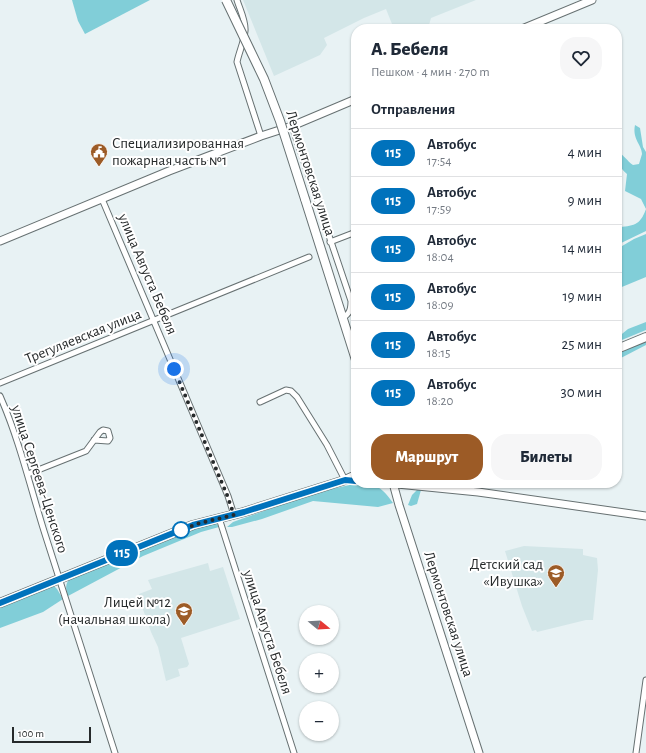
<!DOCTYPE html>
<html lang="ru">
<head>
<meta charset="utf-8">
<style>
	:root { --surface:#fff; --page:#f6f6f7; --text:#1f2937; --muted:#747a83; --line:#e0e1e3; --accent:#9c5b26 }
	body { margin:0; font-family:"Alegreya Sans",sans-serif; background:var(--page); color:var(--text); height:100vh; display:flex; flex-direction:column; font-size:15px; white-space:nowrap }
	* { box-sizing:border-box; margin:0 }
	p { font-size:13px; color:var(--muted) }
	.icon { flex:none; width:22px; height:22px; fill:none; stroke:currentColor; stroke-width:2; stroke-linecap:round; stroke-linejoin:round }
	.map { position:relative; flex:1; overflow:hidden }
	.details { position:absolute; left:351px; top:24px; width:271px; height:464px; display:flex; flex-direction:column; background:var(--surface); border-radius:16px; box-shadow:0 1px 3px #0004 }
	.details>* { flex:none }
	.badge { padding:0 8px; border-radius:13px; font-size:14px; line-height:26px }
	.needle { width:26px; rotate:108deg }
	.controls { position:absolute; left:299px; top:605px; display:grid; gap:8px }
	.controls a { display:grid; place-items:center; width:40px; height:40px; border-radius:50%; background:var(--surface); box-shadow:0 1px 3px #0004; font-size:20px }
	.scale { position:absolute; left:12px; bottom:10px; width:79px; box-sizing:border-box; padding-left:4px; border:2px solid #262a2b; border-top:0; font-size:11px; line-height:14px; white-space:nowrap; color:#262a2b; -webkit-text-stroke:3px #fff; paint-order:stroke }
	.you { position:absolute; width:20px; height:20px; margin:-10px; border:3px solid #fff; border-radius:50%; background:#1a73e8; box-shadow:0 0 0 6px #1a73e833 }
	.map>.badge { position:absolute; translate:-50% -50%; box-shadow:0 0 0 2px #fff }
	h2 { padding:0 20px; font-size:15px; line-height:36px }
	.round { display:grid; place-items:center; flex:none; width:42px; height:42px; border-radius:16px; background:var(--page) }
	.summary { display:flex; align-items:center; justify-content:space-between; height:68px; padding:0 20px }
	h1 { font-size:19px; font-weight:800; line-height:30px }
	.button { display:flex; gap:8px; margin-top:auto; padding:8px 20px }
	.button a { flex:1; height:46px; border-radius:16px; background:var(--accent); color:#fff; font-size:16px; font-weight:800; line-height:46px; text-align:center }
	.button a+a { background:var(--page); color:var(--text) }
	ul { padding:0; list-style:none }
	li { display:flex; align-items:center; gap:12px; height:48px; padding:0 20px; border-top:1px solid var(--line) }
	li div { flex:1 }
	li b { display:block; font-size:15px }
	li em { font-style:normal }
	li .badge { min-width:44px; font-weight:700; text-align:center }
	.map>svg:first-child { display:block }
</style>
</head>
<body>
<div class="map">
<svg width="646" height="753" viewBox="0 0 646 753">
	<rect width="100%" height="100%" fill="#e8f2f4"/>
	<!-- built -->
	<g fill="#d3e6e8">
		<polygon points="243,0 476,0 431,18 429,25 419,29 394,29 386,9 364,18 324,38 327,45 320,55 274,76"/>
		<polygon points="524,546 583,549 583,555 597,558 598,570 593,620 586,620 537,632 536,630 532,631 522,606 505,551"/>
		<polygon points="208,563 210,571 223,567 240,619 181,638 189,664 187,667 178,669 180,676 166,681 158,647 151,632 139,598 140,597 139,594 152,589 148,580"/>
	</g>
	<!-- green -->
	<g fill="#81ced8">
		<polygon points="72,0 150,0 85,34 78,21"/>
		<path d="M635,125l5,3 3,19 3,5v79l-29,14v-18c16,-1 23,-1 29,-18l-5,-10 -16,-8 2,-17c-8,-7 -10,-12 -10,-23 7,4 10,10 16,14l6,-1c1,-3 2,-7 3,-10 0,-9 -10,-15 -7,-29z"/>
		<polygon points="646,234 646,277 617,289 617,249 634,239"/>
		<polygon points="646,322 646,330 617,342 617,338 628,329"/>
		<polygon points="646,339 646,345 617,360 617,352"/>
		<path d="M354,484c21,-1 27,2 39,19l-15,4 -65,-6 -51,18 -30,8h-5l6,-5 81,-29z"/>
		<polygon points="417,490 421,490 417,504 411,506 408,505 412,495"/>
		<path d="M216,523l3,4 -18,5 -58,24 -75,40 -1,-1c-1,-6 -2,-12 3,-16l130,-53z"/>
		<polygon points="54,586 57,589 63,599 43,612 0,628 0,608"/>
	</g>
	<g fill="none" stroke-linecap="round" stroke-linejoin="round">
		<!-- street casing -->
		<g stroke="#677172" stroke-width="7">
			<g id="street">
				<path d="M237,0c3,10 9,21 8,31 -1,11 -6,21 -8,31l24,74"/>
				<path d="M292,126l59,175c0,8 -1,13 -9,17"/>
				<polyline points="102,199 228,496 234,515"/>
				<polyline points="330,242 356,232"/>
				<polyline points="0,383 309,257"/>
				<path d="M0,396c19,43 30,90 44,135 24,74 48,148 71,222"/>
				<polyline points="260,402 286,390 291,391 297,397 327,445 345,480"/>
				<polyline points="28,474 86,451 100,432 103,430 108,431 110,438 108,441 94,440"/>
				<polyline points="219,518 294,753"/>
				<polyline points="636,753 646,680"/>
			</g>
		</g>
		<!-- secondary casing -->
		<g stroke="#677172" stroke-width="9">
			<g id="secondary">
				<polyline points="522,29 592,0"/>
				<polyline points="0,241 169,171 261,136 292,126 356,99"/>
				<polyline points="387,483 478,492 646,516"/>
				<polyline points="393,483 399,505 479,753"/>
			</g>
		</g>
		<!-- primary casing -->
		<g stroke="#677172" stroke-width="10">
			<g id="primary">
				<polyline points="305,199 356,360"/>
				<polyline points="617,349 646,337"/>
				<polyline points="0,603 193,525 244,512 345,480 356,475"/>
			</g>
		</g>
		<!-- street -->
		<use href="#street" stroke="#fff" stroke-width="5"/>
		<!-- secondary -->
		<use href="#secondary" stroke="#fff" stroke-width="7"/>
		<!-- primary -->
		<use href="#primary" stroke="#fff" stroke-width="8"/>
		<!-- primary-bridge casing -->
		<g stroke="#677172" stroke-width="10" stroke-linecap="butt">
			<polyline id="primary-bridge" points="226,0 264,79 280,121 305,199"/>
		</g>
		<!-- primary-bridge -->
		<use href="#primary-bridge" stroke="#fff" stroke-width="8"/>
	</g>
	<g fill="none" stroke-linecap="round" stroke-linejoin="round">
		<!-- line casing -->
		<g stroke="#fff" stroke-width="9">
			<polyline id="line" points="0,603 193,525 244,512 345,480 356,481"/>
		</g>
		<!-- line -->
		<use href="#line" stroke="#0072bc" stroke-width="6"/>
		<!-- walk -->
		<polyline stroke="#262a2b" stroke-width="4" stroke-dasharray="0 7.2" points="174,369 227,495 234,515 200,523 181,530"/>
	</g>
	<!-- icons -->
	<defs>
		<g id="civic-pin" transform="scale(0.9)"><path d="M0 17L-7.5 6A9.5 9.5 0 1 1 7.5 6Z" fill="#9c5b26" stroke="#fff"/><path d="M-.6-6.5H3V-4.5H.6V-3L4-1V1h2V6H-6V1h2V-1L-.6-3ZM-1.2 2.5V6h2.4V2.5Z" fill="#fff"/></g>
		<g id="school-pin" transform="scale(0.9)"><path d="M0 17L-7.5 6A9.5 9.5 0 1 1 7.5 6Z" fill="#9c5b26" stroke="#fff"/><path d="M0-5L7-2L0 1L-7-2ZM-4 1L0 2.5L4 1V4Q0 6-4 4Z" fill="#fff"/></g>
	</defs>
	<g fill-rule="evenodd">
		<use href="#civic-pin" x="99" y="152"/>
		<use href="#school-pin" x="556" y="573"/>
		<use href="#school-pin" x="184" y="611"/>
	</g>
	<!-- markers -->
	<circle fill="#fff" stroke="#0072bc" stroke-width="2" cx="181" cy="530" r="8"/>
	<g text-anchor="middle" stroke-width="4" stroke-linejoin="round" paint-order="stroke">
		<!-- poi labels -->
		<g font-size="15" fill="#262a2b" stroke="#fff" text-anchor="end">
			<text x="112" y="148" text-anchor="start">Специализированная<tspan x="112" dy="17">пожарная часть №1</tspan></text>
			<text x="543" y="569">Детский сад<tspan x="543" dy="17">«Ивушка»</tspan></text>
			<text x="171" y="607">Лицей №12<tspan x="171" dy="17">(начальная школа)</tspan></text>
		</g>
		<!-- street labels -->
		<g font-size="15" fill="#262a2b" stroke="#fff">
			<text transform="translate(311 173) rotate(72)" y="5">Лермонтовская улица</text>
			<text transform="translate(148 274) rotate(67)" y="5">улица Августа Бебеля</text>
			<text transform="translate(83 336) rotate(-22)" y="5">Трегуляевская улица</text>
			<text transform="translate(40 479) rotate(72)" y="5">улица Сергеева-Ценского</text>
			<text transform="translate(449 614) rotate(72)" y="5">Лермонтовская улица</text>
			<text transform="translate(268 632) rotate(72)" y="5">улица Августа Бебеля</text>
		</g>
	</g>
</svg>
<div class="controls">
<a><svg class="needle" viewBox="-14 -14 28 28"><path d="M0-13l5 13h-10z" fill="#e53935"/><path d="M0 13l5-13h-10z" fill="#747a83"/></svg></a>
<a>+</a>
<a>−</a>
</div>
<div class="scale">100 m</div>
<div class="you" style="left:174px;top:369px"></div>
<b class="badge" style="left:122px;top:553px;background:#0072bc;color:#fff">115</b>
<section class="details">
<div class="summary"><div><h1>А. Бебеля</h1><p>Пешком · 4 мин · 270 m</p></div><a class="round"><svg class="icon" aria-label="heart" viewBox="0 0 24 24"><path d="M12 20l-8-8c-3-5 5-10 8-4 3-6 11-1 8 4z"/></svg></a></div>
<h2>Отправления</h2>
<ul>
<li><span class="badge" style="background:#0072bc;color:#fff">115</span><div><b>Автобус</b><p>17:54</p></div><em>4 мин</em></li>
<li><span class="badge" style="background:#0072bc;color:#fff">115</span><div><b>Автобус</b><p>17:59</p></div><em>9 мин</em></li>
<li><span class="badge" style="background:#0072bc;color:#fff">115</span><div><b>Автобус</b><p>18:04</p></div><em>14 мин</em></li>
<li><span class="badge" style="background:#0072bc;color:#fff">115</span><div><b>Автобус</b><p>18:09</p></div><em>19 мин</em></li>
<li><span class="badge" style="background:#0072bc;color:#fff">115</span><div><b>Автобус</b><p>18:15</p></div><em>25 мин</em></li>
<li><span class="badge" style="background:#0072bc;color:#fff">115</span><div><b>Автобус</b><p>18:20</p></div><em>30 мин</em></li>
</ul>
<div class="button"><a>Маршрут</a><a>Билеты</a></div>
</section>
</div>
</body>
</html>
